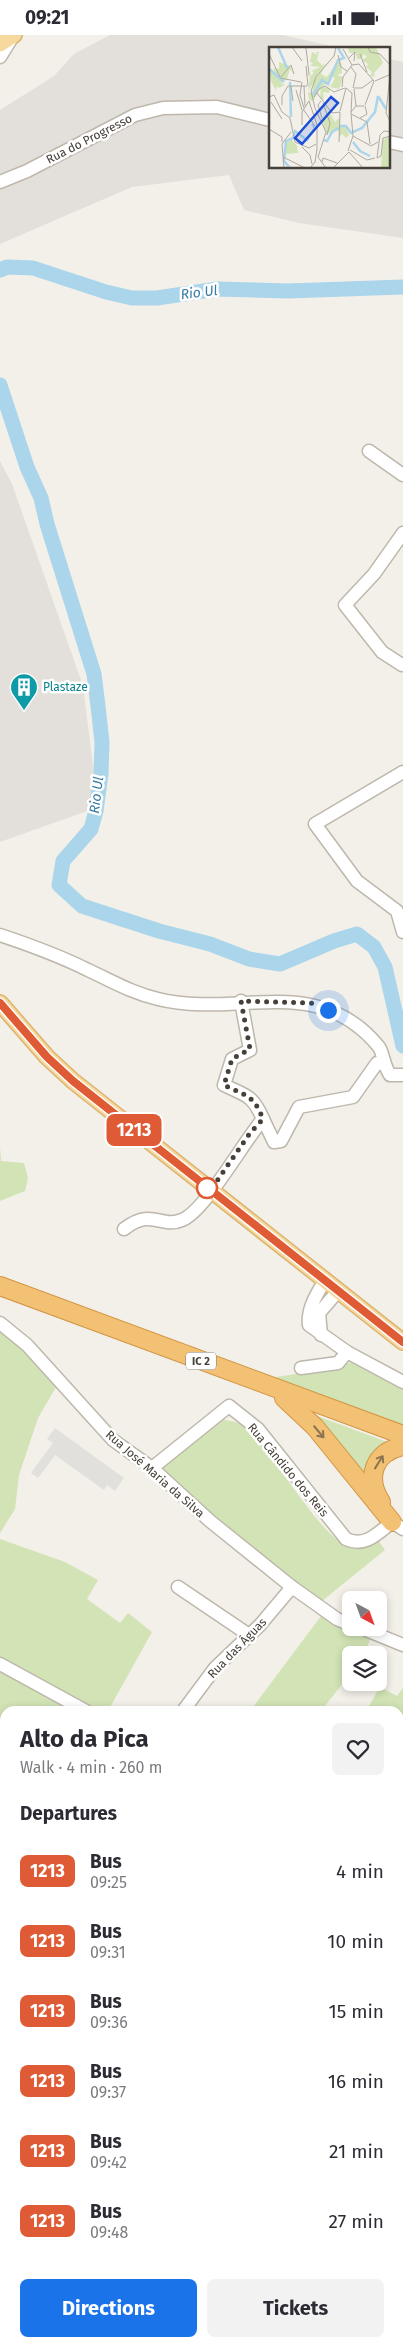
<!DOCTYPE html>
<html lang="en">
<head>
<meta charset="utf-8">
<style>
	:root { --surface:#fff; --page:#f2f2f3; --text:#2b2b33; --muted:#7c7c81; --accent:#1a73e8 }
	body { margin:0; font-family:"Fira Sans",sans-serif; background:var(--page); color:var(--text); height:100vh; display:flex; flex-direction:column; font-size:19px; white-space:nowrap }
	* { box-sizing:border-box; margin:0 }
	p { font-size:16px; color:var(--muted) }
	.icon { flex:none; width:28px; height:28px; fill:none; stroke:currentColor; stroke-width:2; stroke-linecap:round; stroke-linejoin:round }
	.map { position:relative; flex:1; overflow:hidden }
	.panel { position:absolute; left:0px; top:1671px; width:404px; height:641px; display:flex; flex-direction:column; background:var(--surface); border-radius:15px 15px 0 0; box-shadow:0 2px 8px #0003 }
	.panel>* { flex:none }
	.badge { padding:0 10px; border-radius:8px; font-size:18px; line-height:32px }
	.needle { width:32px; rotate:139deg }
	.fabs { position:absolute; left:342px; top:1556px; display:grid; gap:10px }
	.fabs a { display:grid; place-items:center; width:45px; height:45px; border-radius:8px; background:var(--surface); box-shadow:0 2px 8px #0003; font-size:25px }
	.you { position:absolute; width:25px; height:25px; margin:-12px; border:4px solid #fff; border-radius:50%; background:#1a73e8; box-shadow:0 0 0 8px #1a73e833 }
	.map>.badge { position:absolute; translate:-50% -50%; box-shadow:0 0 0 2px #fff }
	h2 { padding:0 20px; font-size:19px; line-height:45px }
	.round { display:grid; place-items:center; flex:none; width:52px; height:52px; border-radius:8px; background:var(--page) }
	.headline { display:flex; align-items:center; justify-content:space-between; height:85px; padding:0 20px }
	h1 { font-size:24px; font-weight:700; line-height:38px }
	.primary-button { display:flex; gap:10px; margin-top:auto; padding:10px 20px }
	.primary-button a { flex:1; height:58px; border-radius:8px; background:var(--accent); color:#fff; font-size:20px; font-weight:700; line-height:58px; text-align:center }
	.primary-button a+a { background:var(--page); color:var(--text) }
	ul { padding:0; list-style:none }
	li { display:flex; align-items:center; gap:15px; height:70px; padding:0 20px }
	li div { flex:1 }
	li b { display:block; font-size:19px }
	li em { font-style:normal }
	li .badge { min-width:55px; font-weight:700; text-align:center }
	.status { display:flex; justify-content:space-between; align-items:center; height:35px; padding:0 25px; background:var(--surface); direction:ltr }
	.status svg { height:14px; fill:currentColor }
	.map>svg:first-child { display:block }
</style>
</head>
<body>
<div class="status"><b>09:21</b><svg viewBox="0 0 49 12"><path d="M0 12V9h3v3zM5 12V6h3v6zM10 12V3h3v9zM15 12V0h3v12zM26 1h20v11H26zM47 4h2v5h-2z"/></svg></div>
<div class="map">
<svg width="403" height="2312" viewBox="0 0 403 2312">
	<rect width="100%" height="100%" fill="#f3f0e9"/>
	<!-- industrial -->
	<g fill="#e3dfda">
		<polygon points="110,0 283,0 344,14 270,14 270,132 389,132 389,24 403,27 403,203 299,188 244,175 229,140 132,152 0,209 0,75 54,41 74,19"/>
		<polygon points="0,426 12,449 83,651 94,739 90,775 0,807"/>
	</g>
	<!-- green -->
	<g fill="#d2e4b5">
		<polygon points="0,1112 1,1126 24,1128 28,1143 25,1156 0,1166"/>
		<path d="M0,1295c22,17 40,35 56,57l-18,31 -19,57 -4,34 -15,24z"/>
		<polygon points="353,1326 403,1354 403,1394 273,1345 276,1342 340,1332"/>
		<polygon points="309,1378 390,1408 368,1452"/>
		<path d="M222,1384c7,2 17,3 22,7 29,22 80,123 113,123 6,0 15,-6 21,-9l7,10 -63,51 -97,-75 -63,-58z"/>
		<polygon points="0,1504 65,1527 98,1545 87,1564 120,1588 128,1578 152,1597 108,1676 5,1676 5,1849 0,1847"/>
		<polygon points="321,1581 340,1593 371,1602 364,1620 351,1620 351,1638 321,1676 250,1676"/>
		<polygon points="380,1652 397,1661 403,1653 403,1714 399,1720 399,1676 366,1676"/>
	</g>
	<!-- parking -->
	<polygon fill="#e2e0dd" points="55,1393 124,1443 115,1456 107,1450 104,1455 55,1420 38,1443 31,1438 53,1408 47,1404"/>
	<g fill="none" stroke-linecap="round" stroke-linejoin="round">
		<!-- river -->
		<g stroke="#aad5eb" stroke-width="15">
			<polyline points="0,235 7,232 33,233 106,257 132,263 157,263 217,254 288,256 403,252"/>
			<polyline points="0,350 27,432 41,463 47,489 94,639 98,671 102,707 101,739 96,776 91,794 63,826 59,850 82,871 159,896 210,909 249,924 280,929 334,906 357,899 374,912 385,932 403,1011"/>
		</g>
		<!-- minor casing -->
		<g stroke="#beb7ac" stroke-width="15">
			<g id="minor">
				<polyline points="0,22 13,1"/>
				<polyline points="389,107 403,110"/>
				<polyline points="0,147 27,136 135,80 163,73 217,72 270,85"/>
				<polyline points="369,416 403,440"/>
				<polyline points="402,630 382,617 345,570 374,539 403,498"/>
				<polyline points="403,737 315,789 357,846 397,876 403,897"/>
				<path d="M0,900c30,10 60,21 88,35 24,11 44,23 70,29 79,20 159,-28 221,48 4,6 5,19 11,28h13"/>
				<path d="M241,966l9,49 -18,9 -8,26c22,11 28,9 39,34"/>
				<path d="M124,1194c28,-22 37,0 58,-9 23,-9 62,-79 81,-101l11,23 7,-1 18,-34 54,-10 24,-34 6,1"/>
				<path d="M325,1245c-8,14 -18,28 -16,45l38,27 56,30"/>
				<polyline points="0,1288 27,1310 113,1405 152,1433 210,1486 292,1552 337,1584 351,1590"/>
				<polyline points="321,1300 319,1278 338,1256"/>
				<polyline points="301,1333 338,1328 347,1317"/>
				<path d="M152,1433l77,-62 29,23 88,110c19,9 32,-6 46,-17l11,7"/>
				<polyline points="178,1552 249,1600"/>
				<polyline points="359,1592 403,1610"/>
				<polyline points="0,1629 86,1676"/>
				<polyline points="183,1676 215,1633 260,1590 292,1552"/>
				<polyline points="399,1806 403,1808"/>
				<polyline points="0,1856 5,1858"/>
				<polyline points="399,1902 403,1902"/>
				<polyline points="399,1954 403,1952"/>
			</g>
		</g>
		<!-- major casing -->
		<g stroke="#dbb46f" stroke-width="18">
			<g id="major">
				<polyline points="0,9 14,0"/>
				<polyline points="0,968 47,1022 73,1046 403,1307"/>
			</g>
		</g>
		<!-- highway casing -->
		<g stroke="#d29544" stroke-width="20">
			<g id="highway">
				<polyline points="0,1251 403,1400"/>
				<polyline points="284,1363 315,1392 392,1487"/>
				<path d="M381,1467c-16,-25 -7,-50 22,-56"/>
			</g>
		</g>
		<!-- minor -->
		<use href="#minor" stroke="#fff" stroke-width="12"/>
		<!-- major -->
		<use href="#major" stroke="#f7d89f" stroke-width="15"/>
		<!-- highway -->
		<use href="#highway" stroke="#f3c174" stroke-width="18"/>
	</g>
	<!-- one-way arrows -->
	<defs><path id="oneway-shaft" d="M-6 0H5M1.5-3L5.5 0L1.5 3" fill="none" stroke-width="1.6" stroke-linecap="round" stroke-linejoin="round" transform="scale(1.25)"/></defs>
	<g stroke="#8b7450">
		<use href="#oneway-shaft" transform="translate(319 1397) rotate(50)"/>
		<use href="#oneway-shaft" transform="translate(379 1427) rotate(-58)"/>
	</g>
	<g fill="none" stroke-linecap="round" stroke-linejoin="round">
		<!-- line casing -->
		<g stroke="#fff" stroke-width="11">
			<polyline id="line" points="0,968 47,1022 73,1046 403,1307"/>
		</g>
		<!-- line -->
		<use href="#line" stroke="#df5b35" stroke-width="8"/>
		<!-- walk -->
		<path stroke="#464038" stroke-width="5" stroke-dasharray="0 9" d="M207,1153l3,3 40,-58 13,-14c-10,-25 -17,-23 -39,-34l8,-26 18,-10 -9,-48 70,2 17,7"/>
	</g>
	<!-- icons -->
	<defs>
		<g id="building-pin" transform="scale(1.4375)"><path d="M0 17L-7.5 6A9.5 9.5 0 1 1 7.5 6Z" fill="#0f9aa8" stroke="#fff"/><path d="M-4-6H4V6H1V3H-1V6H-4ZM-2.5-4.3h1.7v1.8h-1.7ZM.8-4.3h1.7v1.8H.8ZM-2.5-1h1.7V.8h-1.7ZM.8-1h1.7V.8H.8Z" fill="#fff"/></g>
	</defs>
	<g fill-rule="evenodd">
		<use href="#building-pin" x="24" y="652"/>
	</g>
	<!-- markers -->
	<circle fill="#fff" stroke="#df5b35" stroke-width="2.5" cx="207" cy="1153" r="10"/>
	<g text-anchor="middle" stroke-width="5" stroke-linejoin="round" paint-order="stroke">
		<!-- shield labels -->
		<rect fill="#fff" stroke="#7e7974" stroke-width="1" x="186" y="1317.5" width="30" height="17" rx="4"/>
		<g font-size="11" font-weight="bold" fill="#464038">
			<text x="201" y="1330">IC 2</text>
		</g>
		<!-- street labels -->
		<g font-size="12" fill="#464038" stroke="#fff">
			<text transform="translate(89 104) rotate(-27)" y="4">Rua do Progresso</text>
			<text transform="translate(288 1435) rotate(50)" y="4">Rua Cândido dos Reis</text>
			<text transform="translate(155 1439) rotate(41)" y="4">Rua José Maria da Silva</text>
			<text transform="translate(237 1613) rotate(-46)" y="4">Rua das Águas</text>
		</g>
		<!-- culture labels -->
		<g font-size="12" fill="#0d838f" stroke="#fff" text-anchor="start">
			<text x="43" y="656">Plastaze</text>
		</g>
		<!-- water labels -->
		<g font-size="14" font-style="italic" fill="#377ca3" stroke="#fff">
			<text transform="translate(199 257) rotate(-7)" y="5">Rio Ul</text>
			<text transform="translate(96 760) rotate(-83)" y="5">Rio Ul</text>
		</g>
	</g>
	<!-- overview -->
	<g transform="translate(269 12)">
		<rect width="121" height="121" fill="#f3f0e9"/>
		<path d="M78,0h29l7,16 -9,10 1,4 -5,-1 2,-4 -6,-5 2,-3 -6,-4 5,-3 -3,-3 -3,5h-4l-1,-6h-6zM43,5l6,3 -2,-3h3l-2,8 6,6v-3l2,2 5,-5 -14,17 -2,4 10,-13 -3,6 6,3 10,-15h4l1,11 -5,2 6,2 -4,12 -9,-2 5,-9 -5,-2 -1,10 -4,-2 -3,3 8,1 -1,5 -6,-1 1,8 -4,-2 1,-10 -8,13 -4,-1 -1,-8 4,1 2,-11 -6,9 2,-15 -4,-1 3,-2 2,3 3,-4 -3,-1 9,-4 -10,-1 3,-3 -3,-1zM10,15l11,4 3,8 -3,-5 -3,10 -6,4 4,2 -6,3 -2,-2 -1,5 -5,-10 -2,-14 6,5 -2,-4 6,1zM60,64l6,11 4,-4 1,8h6l3,9 -3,3 -4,-4 -2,3 -2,-8 -6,1 -5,5 -5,-16zM121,89v32h-9l2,-28zM22,92l6,7 1,7 -13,1 1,-10z" fill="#d2e4b5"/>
		<path fill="none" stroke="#aad5eb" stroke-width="2.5" d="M9,0l9,21M0,22l15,13M21,35l1,35M44,48l9,-15 6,4 10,-24 6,-2 -6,-10M109,49l8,13M71,79h6l5,7 11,-5 13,-16 3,-16M55,93l3,1 5,-9 7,-4M84,95l7,9 10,5M21,121l-6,-7 2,-20 7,-3 2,-7 12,9 8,-12 -3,-4"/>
		<path fill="none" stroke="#aeaaa2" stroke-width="1" d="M23,0l10,14M99,0l2,5 10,2 11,12M37,1l3,26M0,7l11,23M91,7l7,18M69,8l3,12 6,4M80,11l6,-6 -1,9M83,18l7,-1 15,17M37,19l2,20M82,20l5,7 -3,14M121,28l-4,38 5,10M12,30l10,-12 3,9M11,31l21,4M106,34l14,-6M33,35l-2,13 4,13M22,39l2,15M35,39l1,20M73,40l1,-10 9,-12 -9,-16M77,41l6,5 -1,20M85,41h8l11,-8M85,42l2,17M27,43l6,20M48,46l15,20 8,-1M0,50l5,-2 8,17 8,6 5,24 14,6 7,-4M45,50l5,-8 6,-3 9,6 11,-4M40,54l8,24v24M52,54l-3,4 4,13M2,55l11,17M54,56l7,20 -3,12M13,58v-9l6,-10h19M96,58l9,-24M34,62l12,17M71,64l6,-23M82,65l5,-6h8M82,66l2,23 18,10 7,-4M82,67l16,8 3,22M91,71l7,-4 -2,-8M33,78v-13l7,-11M0,82l13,8v5M70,95l1,-30M33,100l8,8 2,9M81,103l17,10 8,-2M79,104l5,-15M80,105l14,16M14,110l22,11M108,111l3,-23 4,-4 7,1M108,111l4,-2 2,-18 8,-2M53,115l1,-4 14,5M15,121l-2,-24 9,-12M41,121l5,-6 2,-13M57,121l-8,-11 8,-25 -11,-24 -4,-17 5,-14 18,-21 2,-9M64,121l16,-16"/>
		<path fill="#1d4ed8" fill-opacity="0.15" stroke="#1d4ed8" stroke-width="2.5" d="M62,50l7,6 -36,41 -7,-6z"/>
		<rect width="121" height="121" fill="none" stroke="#464038" stroke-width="2.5"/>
	</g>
</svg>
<div class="fabs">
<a><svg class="needle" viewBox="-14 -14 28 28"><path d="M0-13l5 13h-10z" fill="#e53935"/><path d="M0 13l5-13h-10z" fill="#7c7c81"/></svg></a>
<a><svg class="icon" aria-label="layers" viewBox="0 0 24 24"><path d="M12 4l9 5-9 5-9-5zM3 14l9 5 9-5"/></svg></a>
</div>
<div class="you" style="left:328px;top:975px"></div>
<b class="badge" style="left:134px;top:1095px;background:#df5b35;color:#fff">1213</b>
<section class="panel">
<div class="headline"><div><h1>Alto da Pica</h1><p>Walk · 4 min · 260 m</p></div><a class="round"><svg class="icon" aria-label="heart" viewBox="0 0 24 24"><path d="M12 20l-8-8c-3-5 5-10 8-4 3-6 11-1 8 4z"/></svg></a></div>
<h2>Departures</h2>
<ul>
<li><span class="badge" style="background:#df5b35;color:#fff">1213</span><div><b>Bus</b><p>09:25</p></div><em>4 min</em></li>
<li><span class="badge" style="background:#df5b35;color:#fff">1213</span><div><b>Bus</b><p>09:31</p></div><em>10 min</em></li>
<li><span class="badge" style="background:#df5b35;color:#fff">1213</span><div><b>Bus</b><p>09:36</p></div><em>15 min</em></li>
<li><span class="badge" style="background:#df5b35;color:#fff">1213</span><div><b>Bus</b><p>09:37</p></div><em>16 min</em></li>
<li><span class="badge" style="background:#df5b35;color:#fff">1213</span><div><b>Bus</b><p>09:42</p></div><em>21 min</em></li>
<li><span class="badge" style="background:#df5b35;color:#fff">1213</span><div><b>Bus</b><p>09:48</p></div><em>27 min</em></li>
</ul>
<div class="primary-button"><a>Directions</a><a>Tickets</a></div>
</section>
</div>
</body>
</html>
